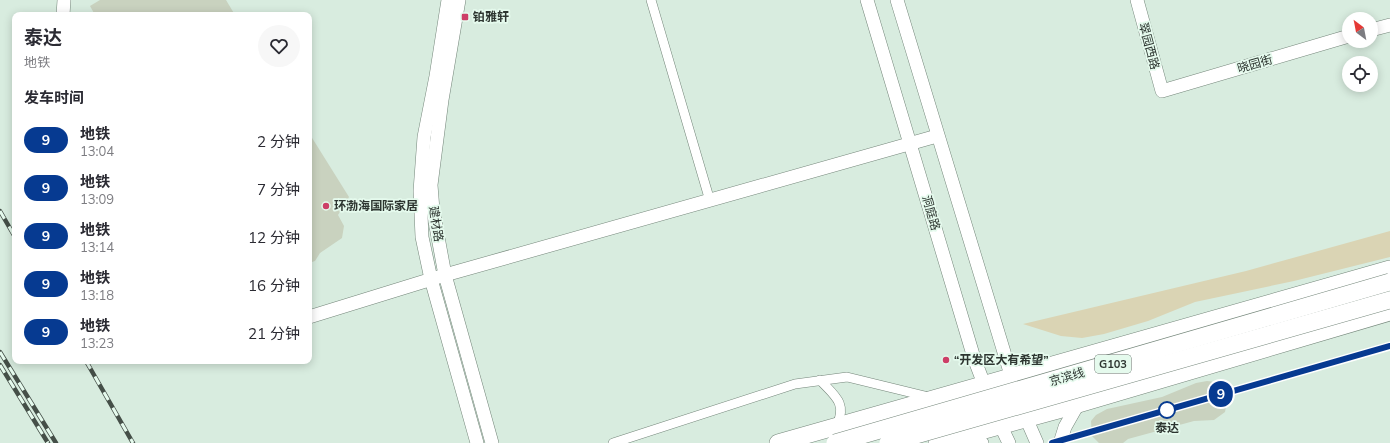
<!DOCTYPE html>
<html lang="zh">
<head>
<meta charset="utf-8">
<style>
	:root { --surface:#fff; --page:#f7f7f7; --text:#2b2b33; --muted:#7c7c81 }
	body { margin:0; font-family:Mulish,"Noto Sans SC",sans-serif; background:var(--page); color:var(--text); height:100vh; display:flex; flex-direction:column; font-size:15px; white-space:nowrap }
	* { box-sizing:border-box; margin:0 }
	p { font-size:13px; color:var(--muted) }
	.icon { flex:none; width:22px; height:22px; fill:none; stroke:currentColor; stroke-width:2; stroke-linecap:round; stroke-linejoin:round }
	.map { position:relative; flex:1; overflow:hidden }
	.panel { position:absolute; left:12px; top:12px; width:300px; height:352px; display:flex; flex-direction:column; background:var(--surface); border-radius:8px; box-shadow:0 2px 10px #0003 }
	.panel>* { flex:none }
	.badge { padding:0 8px; border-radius:13px; font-size:14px; line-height:26px }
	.needle { width:26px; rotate:328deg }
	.controls { position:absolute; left:1342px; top:12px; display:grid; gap:8px }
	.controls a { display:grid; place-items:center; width:36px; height:36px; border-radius:50%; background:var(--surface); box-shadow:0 2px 10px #0003; font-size:20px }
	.map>.badge { position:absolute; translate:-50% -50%; box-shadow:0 0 0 2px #fff }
	h2 { padding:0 12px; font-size:15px; line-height:36px }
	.round { display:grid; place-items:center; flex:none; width:42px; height:42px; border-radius:21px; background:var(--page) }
	.summary { display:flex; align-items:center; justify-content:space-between; height:68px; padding:0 12px }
	h1 { font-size:19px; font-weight:700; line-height:30px }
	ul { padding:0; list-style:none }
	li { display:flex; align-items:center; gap:12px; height:48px; padding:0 12px }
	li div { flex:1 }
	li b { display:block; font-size:15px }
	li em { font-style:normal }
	li .badge { min-width:44px; font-weight:700; text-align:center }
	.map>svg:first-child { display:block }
</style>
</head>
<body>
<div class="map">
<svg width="1390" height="443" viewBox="0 0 1390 443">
	<rect width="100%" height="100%" fill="#d8ecdf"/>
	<!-- green -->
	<polygon fill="#dad4b4" points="1390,231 1390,257 1294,281 1195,302 1148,321 1104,334 1082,338 1061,336 1023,324 1246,271"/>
	<!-- building -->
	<g fill="#c9d2bf">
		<polygon points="100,0 226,0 235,15 95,15 90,6"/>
		<polygon points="309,133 349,197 338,215 344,226 342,238 320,253 315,261 309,263"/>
		<polygon points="1207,381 1216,382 1225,388 1228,396 1225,412 1214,420 1194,421 1128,439 1123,443 1099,443 1092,436 1091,421 1096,415 1107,409 1162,397 1196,383"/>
	</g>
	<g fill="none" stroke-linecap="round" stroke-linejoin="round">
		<!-- street casing -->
		<g stroke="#74867a" stroke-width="10">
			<g id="street">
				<polyline points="651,0 710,201"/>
				<path d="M820,380c15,16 27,23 17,45"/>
				<polyline points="613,443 795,384 847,377 929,397"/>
			</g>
		</g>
		<!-- secondary casing -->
		<g stroke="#74867a" stroke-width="14">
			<g id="secondary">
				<polyline points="448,0 436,76 424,137 420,191 422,237 431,279 477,443"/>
				<polyline points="459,0 442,100 431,185 433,210 445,275 492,443"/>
				<polyline points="867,0 974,358 987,392"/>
				<polyline points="897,0 1014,385"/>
				<polyline points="1137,0 1162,91 1349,36"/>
				<polyline points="63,15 64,0"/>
				<polyline points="1371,30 1390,25"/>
				<polyline points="309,317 445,275 937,136"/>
				<polyline points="1023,411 1037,443"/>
				<polyline points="997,418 1009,443"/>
				<polyline points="959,436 982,443"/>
				<polyline points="1060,443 1065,427 1078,404"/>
			</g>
		</g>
		<!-- highway casing -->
		<g stroke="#74867a" stroke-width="18">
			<g id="highway">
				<polyline points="778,443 1390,269"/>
				<polyline points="937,443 1058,410 1390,312"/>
			</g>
		</g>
		<!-- street -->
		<use href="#street" stroke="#fff" stroke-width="9"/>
		<!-- secondary -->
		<use href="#secondary" stroke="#fff" stroke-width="13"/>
		<!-- highway -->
		<use href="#highway" stroke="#fff" stroke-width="17"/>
		<!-- rail casing -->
		<g stroke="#454f48" stroke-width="4.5">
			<g id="rail">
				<polyline points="0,211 15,237"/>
				<polyline points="0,352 56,443"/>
				<polyline points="86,361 133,443"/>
				<polyline points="0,365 48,443"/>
				<polyline points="1052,443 1390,346"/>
			</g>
		</g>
		<!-- rail -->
		<use href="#rail" stroke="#e5faed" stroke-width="3" stroke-dasharray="9" stroke-linecap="butt"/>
		<!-- highway-bridge casing -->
		<g stroke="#74867a" stroke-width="18" stroke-linecap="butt">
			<g id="highway-bridge">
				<polyline points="835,443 1390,282"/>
				<polyline points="888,443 1390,300"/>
			</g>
		</g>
		<!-- highway-bridge -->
		<use href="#highway-bridge" stroke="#fff" stroke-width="17"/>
	</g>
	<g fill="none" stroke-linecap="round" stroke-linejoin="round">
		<!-- line casing -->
		<g stroke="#fff" stroke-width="9">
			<polyline id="line" points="1052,443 1390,346"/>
		</g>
		<!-- line -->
		<use href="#line" stroke="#063a91" stroke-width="6"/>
	</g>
	<!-- markers -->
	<g fill="#cd3e67" stroke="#e5faed" stroke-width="1.5">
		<rect x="461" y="13" width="8" height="8" rx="2"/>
		<circle cx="326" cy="206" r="4"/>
		<circle cx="946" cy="360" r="4"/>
	</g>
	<circle fill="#fff" stroke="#063a91" stroke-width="2" cx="1167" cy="410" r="8"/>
	<g text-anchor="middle" stroke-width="3.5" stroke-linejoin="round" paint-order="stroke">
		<!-- shield labels -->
		<rect fill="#e5faed" stroke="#647069" stroke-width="1" x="1095" y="355" width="36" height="18" rx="3"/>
		<g font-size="11" font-weight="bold" fill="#2d3530">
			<text x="1113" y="368">G103</text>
		</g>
		<!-- poi labels -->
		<g font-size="12" font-weight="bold" fill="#2d3530" stroke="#e5faed" text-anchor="start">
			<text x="473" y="21">铂雅轩</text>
			<text x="334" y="210">环渤海国际家居</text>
			<text x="954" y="364">“开发区大有希望”</text>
		</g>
		<!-- street labels -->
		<g font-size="12" fill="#2d3530" stroke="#e5faed">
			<text transform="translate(1149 46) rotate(75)" y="4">翠园西路</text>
			<text transform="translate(1255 64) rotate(-16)" y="4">晓园街</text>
			<text transform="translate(931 213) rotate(74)" y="4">洞庭路</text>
			<text transform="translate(436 224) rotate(81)" y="4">建材路</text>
			<text transform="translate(1067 377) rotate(-16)" y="4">京滨线</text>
		</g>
		<!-- stop labels -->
		<g font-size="12" font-weight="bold" fill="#2d3530" stroke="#e5faed">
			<text x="1167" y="432">泰达</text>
		</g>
	</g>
</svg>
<div class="controls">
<a><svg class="needle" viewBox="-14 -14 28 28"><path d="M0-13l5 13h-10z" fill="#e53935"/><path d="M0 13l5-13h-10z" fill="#7c7c81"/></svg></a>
<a><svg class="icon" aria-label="locate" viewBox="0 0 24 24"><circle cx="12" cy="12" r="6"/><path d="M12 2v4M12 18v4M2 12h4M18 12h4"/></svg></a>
</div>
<b class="badge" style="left:1221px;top:394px;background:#063a91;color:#fff">9</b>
<section class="panel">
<div class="summary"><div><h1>泰达</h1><p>地铁</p></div><a class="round"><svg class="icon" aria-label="heart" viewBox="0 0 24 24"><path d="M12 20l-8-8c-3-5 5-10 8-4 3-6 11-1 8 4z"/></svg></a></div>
<h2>发车时间</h2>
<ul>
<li><span class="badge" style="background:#063a91;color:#fff">9</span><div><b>地铁</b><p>13:04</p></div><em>2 分钟</em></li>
<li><span class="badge" style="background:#063a91;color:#fff">9</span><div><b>地铁</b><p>13:09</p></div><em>7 分钟</em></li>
<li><span class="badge" style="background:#063a91;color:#fff">9</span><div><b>地铁</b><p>13:14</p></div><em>12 分钟</em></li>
<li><span class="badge" style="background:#063a91;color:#fff">9</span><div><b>地铁</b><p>13:18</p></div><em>16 分钟</em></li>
<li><span class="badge" style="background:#063a91;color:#fff">9</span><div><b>地铁</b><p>13:23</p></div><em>21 分钟</em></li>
</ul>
</section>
</div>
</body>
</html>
